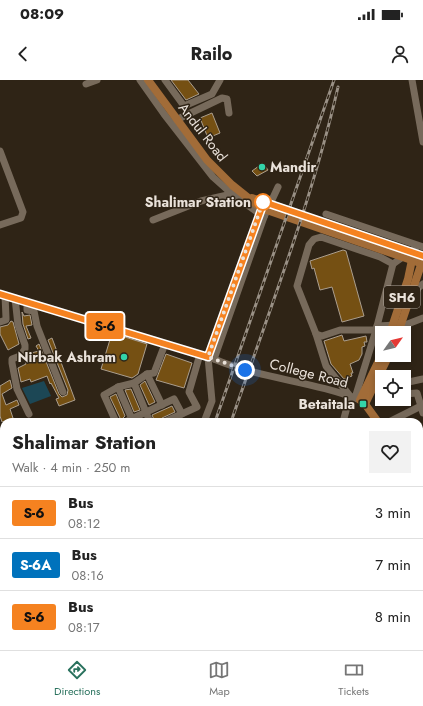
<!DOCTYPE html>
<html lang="en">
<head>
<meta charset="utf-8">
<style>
	:root { --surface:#fff; --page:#f2f2f2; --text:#222; --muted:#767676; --line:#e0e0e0; --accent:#2a725e }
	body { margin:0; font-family:Jost,sans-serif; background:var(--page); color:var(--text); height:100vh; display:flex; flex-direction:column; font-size:15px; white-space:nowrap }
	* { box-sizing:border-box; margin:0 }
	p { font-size:13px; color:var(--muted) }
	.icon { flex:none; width:22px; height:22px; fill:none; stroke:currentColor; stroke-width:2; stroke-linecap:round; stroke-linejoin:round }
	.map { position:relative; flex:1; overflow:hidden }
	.details { position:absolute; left:0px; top:338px; width:423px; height:232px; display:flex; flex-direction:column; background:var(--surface); border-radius:12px 12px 0 0; box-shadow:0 2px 6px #0003 }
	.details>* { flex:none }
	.badge { padding:0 8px; border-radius:3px; font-size:14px; line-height:26px }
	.needle { width:26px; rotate:56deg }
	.tools { position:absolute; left:375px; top:246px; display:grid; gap:8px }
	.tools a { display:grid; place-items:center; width:36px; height:36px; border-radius:0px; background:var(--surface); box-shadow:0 2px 6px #0003; font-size:20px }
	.you { position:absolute; width:20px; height:20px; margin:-10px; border:3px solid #fff; border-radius:50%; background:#1a73e8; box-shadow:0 0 0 6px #1a73e833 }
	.map>.badge { position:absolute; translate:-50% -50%; box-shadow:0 0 0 2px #fff }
	.round { display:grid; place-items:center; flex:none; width:42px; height:42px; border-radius:0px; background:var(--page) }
	.summary { display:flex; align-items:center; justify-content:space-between; height:68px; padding:0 12px }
	h1 { font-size:19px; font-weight:700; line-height:30px }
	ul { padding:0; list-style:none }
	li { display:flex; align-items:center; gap:12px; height:52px; padding:0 12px; border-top:1px solid var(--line) }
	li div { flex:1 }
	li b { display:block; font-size:15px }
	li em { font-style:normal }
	li .badge { min-width:44px; font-weight:700; text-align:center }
	.status { display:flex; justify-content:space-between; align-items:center; height:28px; padding:0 20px; background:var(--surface); direction:ltr }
	.status svg { height:11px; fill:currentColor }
	header { display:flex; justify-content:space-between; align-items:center; height:52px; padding:0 12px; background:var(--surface); font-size:18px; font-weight:700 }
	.tab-bar { display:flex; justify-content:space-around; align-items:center; height:56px; border-top:1px solid var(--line); background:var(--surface); font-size:11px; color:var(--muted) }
	.tab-bar a { display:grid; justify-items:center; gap:2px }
	.tab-bar .on { color:var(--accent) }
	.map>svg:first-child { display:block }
</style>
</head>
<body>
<div class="status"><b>08:09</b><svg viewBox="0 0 49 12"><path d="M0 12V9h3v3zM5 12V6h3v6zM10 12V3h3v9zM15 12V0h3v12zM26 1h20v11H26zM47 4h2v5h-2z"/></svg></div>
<header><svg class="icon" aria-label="back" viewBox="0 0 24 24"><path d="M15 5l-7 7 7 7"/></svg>Railo<svg class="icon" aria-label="person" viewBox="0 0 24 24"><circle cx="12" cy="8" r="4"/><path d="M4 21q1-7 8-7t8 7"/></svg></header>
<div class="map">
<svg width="423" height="570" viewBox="0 0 423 570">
	<rect width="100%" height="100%" fill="#2f2416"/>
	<!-- water -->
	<polygon fill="#1c4755" points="44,301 51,316 30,324 22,308"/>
	<!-- building -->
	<g fill="#755013" stroke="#ab9e8e">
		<polygon points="171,0 188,0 199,14 186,20"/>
		<polygon points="212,33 220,53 208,58 200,38"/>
		<polygon points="263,83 268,90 257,96 252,91"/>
		<polygon points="343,170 346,171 364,236 342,242 332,207 320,210 314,188 312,189 310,181"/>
		<polygon points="22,232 24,236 30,235 32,245 26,246 31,258 28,259 23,244"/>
		<polygon points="11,241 13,242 19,264 8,270 0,254 0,247 8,245"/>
		<polygon points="112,253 147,264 138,294 132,298 101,289"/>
		<polygon points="342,255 344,261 366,256 367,262 364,262 365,266 362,267 362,274 359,280 350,284 353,293 351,293 352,296 344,299 331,284 324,261"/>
		<polygon points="52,258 75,320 59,326 56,319 59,318 51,303 50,304 47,296 31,302 30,299 21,302 18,288 26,284 25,278 32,276 31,273 39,271 36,266 39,264 59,314 62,317 67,315 68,310 48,260"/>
		<polygon points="166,274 192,283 184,308 156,300"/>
		<polygon points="10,300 12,308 2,314 6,325 17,320 19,325 10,329 13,338 2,342 0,336 0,306"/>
		<polygon points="145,301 155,322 149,325 140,305"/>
		<polygon points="131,309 140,330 134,332 125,310"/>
		<polygon points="116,314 125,336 121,340 110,317"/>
		<polygon points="172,326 175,332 162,338 159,342 155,342 152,335"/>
	</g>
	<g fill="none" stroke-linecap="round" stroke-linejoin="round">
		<!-- minor -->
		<g stroke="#776a5b" stroke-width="7">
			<polyline points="140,0 164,34 213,97 232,114 264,137"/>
			<polyline points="165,0 184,26 212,14 220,0"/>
			<polyline points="412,0 423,62"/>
			<polyline points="86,4 97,0"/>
			<polyline points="176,40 222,18 227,19 229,33"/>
			<polyline points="0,71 23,132 21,138 0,145"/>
			<polyline points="326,134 423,167"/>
			<polyline points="153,140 201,121 232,114"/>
			<path d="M0,214l214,65c47,20 99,22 146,41"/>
			<polyline points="15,218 18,245 25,265 25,269 20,276 12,279 12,283 17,309 29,334"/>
			<polyline points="413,220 418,208 423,204"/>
			<polyline points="27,222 27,230 34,231 37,246 63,312"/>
			<polyline points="0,242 6,240 6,238 5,215"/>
			<polyline points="405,245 423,238"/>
			<polyline points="377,246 397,245"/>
			<polyline points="376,250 340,250 322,256 316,254 297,206 309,165 314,159 321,157 380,177 393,184"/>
			<polyline points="316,254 326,286 350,316 343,342"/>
			<polyline points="214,279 264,137 278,107"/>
			<polyline points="147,294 162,325"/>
			<polyline points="369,302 382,307"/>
			<polyline points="134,303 150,342"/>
			<polyline points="404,303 423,299"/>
			<polyline points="118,307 132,339"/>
			<polyline points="404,314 417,313 423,333"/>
			<polyline points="355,318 376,250 393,184 418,166"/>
			<polyline points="116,342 104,315 118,307 134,303 147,294 154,293 165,264"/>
			<polyline points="125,342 174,319 182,334"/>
			<polyline points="164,342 197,327 189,312 200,274"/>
			<polyline points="204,342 212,321 208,277 263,124"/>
			<polyline points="389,342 423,325"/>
			<polyline points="419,370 423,369"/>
			<polyline points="0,385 2,390"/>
			<polyline points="0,424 4,422"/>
			<polyline points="419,448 423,446"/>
			<polyline points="0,500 4,507"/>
			<polyline points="250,566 250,570"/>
			<polyline points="3,570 8,568 29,566"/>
			<polyline points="50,570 51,566"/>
			<polyline points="348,570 362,566"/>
			<polyline points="392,570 393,566"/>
		</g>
		<!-- major -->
		<g stroke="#a26c38" stroke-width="8">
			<polyline points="148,0 207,80 232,105 261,128 423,184"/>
			<polyline points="252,118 423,176"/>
			<polyline points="390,253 408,199 413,175"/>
			<polyline points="398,253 423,179"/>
			<polyline points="365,324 389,275"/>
			<polyline points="378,342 365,324 360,320 382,274"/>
			<polyline points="419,429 423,434"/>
		</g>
		<!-- rail casing -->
		<g stroke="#9a9186" stroke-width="3">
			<g id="rail">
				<polyline points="215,342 334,0"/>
				<path d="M231,342c38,-111 81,-221 107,-335"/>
				<polyline points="183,566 184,570"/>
				<polyline points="195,566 196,570"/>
				<polyline points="104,570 106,566"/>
				<polyline points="122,570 124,566"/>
				<polyline points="169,570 169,566"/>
			</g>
		</g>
		<!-- rail -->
		<use href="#rail" stroke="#2f2416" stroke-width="1.5" stroke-dasharray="4.5" stroke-linecap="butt"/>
	</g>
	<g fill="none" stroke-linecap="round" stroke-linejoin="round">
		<!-- line casing -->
		<g stroke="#fff" stroke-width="9">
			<polyline id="line" points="0,214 208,277 264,122 423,176"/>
		</g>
		<!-- line -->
		<use href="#line" stroke="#f58220" stroke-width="6"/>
		<!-- walk -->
		<polyline stroke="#eae2da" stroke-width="4" stroke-dasharray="0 7.2" points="245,290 208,277 263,122"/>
	</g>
	<!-- markers -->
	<g fill="#33d4a8" stroke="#2f2416" stroke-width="1.5">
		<circle cx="262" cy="87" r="4"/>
		<circle cx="124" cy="277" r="4"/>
		<rect x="359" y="320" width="8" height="8" rx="2"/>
	</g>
	<circle fill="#fff" stroke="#f58220" stroke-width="2" cx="263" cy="122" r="8"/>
	<g text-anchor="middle" stroke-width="3" stroke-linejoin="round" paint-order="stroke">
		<!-- shield labels -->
		<rect fill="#2f2416" stroke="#b2a99f" stroke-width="1" x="384" y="206" width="36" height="22" rx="3"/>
		<g font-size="13" font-weight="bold" fill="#eae2da">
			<text x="402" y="222">SH6</text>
		</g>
		<!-- street labels -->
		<g font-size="14" fill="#eae2da" stroke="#2f2416">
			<text transform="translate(203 52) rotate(52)" y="5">Andul Road</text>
			<text transform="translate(309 293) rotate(14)" y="5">College Road</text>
		</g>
		<!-- poi labels -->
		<g font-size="14" font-weight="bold" fill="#eae2da" stroke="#2f2416" text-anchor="end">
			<text x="270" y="92" text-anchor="start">Mandir</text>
			<text x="116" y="282">Nirbak Ashram</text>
			<text x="355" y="329">Betaitala</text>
		</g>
		<!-- stop labels -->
		<g font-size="14" font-weight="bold" fill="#eae2da" stroke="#2f2416" text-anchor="end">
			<text x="251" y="127">Shalimar Station</text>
		</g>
	</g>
</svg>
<div class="tools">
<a><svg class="needle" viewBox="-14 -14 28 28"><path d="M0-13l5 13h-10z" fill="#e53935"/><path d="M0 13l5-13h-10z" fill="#767676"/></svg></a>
<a><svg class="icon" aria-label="locate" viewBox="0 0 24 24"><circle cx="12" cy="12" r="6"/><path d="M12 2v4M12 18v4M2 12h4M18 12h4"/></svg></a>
</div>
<div class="you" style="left:245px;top:290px"></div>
<b class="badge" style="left:105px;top:246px;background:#f58220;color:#111">S-6</b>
<section class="details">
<div class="summary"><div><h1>Shalimar Station</h1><p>Walk · 4 min · 250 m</p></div><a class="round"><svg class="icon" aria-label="heart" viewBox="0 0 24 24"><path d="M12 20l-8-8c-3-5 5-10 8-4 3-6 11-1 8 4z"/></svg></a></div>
<ul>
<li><span class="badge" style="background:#f58220;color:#111">S-6</span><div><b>Bus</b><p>08:12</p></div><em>3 min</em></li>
<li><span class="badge" style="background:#0072bc;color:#fff">S-6A</span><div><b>Bus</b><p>08:16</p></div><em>7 min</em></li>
<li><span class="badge" style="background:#f58220;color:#111">S-6</span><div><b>Bus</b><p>08:17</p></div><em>8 min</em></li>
</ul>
</section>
</div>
<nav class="tab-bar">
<a class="on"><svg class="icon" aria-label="directions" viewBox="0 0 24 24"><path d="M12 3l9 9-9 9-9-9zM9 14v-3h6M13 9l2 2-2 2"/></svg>Directions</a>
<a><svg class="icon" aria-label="map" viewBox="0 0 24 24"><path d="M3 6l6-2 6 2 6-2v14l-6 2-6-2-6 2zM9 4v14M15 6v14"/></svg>Map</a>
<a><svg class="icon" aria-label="tickets" viewBox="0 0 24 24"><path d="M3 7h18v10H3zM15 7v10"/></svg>Tickets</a>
</nav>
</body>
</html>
